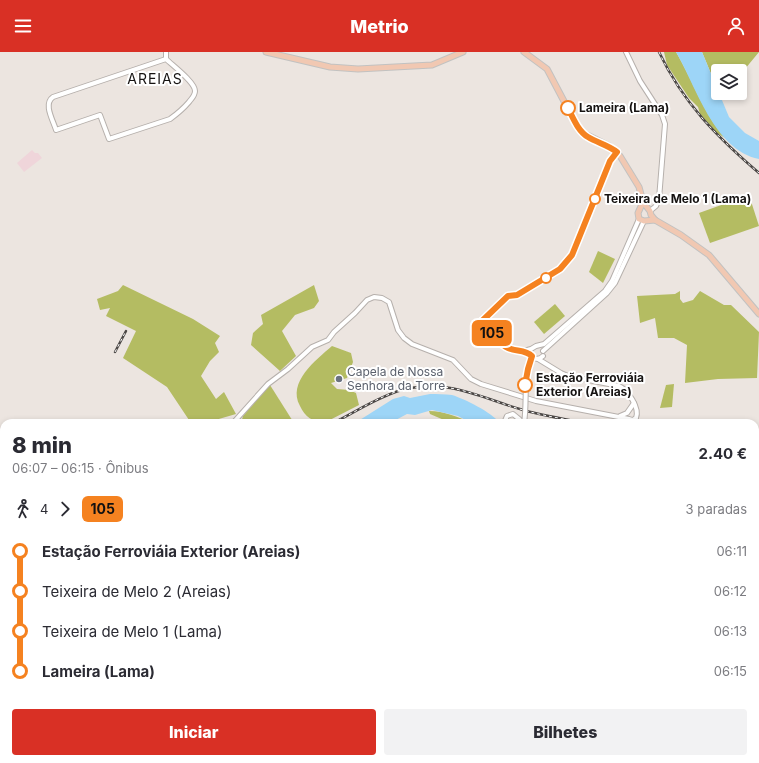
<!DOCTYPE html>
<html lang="pt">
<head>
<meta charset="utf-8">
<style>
	:root { --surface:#fff; --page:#f2f2f3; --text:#2b2b33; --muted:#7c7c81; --accent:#d93025 }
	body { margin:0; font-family:Inter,sans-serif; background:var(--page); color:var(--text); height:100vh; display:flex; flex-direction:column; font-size:15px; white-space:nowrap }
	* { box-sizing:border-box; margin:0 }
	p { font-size:13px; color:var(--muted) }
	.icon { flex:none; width:22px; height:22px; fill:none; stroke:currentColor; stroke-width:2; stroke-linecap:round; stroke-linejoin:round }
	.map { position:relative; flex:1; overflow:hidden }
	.side { position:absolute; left:0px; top:367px; width:759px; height:344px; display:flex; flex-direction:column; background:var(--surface); border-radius:12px 12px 0 0; box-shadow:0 2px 6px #0003 }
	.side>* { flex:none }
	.badge { padding:0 8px; border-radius:6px; font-size:14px; line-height:26px }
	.fabs { position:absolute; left:711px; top:12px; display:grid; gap:8px }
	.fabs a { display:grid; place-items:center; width:36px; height:36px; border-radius:4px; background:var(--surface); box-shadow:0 2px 6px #0003; font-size:20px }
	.map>.badge { position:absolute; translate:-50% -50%; box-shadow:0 0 0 2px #fff }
	.legs { display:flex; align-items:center; gap:6px; height:44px; padding:0 12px; font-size:13px }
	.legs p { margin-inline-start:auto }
	.head { display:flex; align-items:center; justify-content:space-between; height:68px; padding:0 12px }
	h1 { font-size:22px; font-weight:800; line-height:30px }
	.action { display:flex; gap:8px; margin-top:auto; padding:8px 12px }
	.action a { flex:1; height:46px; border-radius:4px; background:var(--accent); color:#fff; font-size:16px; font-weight:800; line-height:46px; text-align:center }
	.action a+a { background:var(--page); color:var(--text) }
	ul { padding:0 12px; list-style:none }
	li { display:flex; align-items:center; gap:14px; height:40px; font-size:15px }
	li i { display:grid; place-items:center; width:6px; height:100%; margin:0 5px; background:currentColor }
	li i::after { content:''; width:10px; height:10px; margin:-5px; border:3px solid; border-radius:50%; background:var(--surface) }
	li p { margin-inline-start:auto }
	li:first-child i { background:linear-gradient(#0000 50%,currentColor 0) }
	li:last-child i { background:linear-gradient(currentColor 50%,#0000 0) }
	header { display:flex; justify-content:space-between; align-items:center; height:52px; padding:0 12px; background:var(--accent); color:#fff; font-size:18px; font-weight:800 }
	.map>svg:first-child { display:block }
</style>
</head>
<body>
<header><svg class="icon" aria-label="menu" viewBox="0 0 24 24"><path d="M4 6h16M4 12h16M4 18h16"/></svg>Metrio<svg class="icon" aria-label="person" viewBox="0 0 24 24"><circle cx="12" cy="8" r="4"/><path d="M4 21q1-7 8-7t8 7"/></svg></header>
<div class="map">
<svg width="759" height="711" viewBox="0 0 759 711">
	<rect width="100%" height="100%" fill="#ece5e0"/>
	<!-- education -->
	<polygon fill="#efd5da" points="32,98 35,101 38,101 42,106 24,120 17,111"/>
	<!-- green -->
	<g fill="#b4bc62">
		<path d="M664,0h12c17,29 27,60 49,86l-8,-5 -17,-19 -2,-7 -9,-9 -22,-33z"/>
		<polygon points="702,0 759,0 740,23 740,19 731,19 728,17 726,19 718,19 712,24"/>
		<polygon points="749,143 759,174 710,191 699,161"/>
		<polygon points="598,199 615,207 603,231 589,220"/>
		<polygon points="123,233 193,267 220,284 215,291 219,300 210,309 201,324 216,347 224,340 236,362 205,371 191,371 167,335 123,306 136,279 106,264 110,256 100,258 97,247 118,239"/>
		<polygon points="314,233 319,249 314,256 295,263 282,279 296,304 280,319 251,293 253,281 263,272 261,263"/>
		<polygon points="680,239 680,247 683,251 693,248 700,239 724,253 731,253 759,280 757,326 718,327 685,331 687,293 674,286 658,286 655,266 640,271 637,244 675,242"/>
		<polygon points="555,252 565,264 544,282 534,270"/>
		<path d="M332,294l19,7 2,9 -6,16 -16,5 6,6 12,1 7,3 3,12 -35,18c-12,-2 -19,-6 -24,-17 -13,-24 16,-46 32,-60z"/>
		<polygon points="674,332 672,355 660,356 666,333"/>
		<polygon points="270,333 294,371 241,371 243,364"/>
		<path d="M429,359c15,0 29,6 42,12h-20l-21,-9z"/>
		<polygon points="0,430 4,433 4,497 0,498"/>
		<polygon points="333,707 401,707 397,711 339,711 335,710"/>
		<polygon points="473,707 477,709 479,707 530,707 532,711 470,711 469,710"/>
	</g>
	<!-- water -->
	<g fill="#9dd5f7">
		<path d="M676,0h26l27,65 16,16 14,8v18c-45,-9 -63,-73 -83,-107z"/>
		<path d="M430,342c7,0 15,0 22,1 13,4 39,17 48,28h-29l-13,-7 -26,-6 -17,5 -8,-1 -17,9h-35l38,-24 11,-3 6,2z"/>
	</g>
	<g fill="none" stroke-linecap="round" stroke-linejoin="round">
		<!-- river -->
		<g stroke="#9dd5f7" stroke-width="5">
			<polyline points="219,711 220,707"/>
			<polyline points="398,711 402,707"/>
		</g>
		<!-- tertiary casing -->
		<g stroke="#b6b0ac" stroke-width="6">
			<g id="tertiary">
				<polyline points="626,0 640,29 662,63 665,72 659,147 656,154 650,159"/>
				<path d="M166,7c6,6 29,23 29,32 0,5 -4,8 -6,11 -6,7 -12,12 -19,17l-61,20 -9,-24 -44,15c-3,-10 -13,-26 -3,-33z"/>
				<polyline points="166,7 166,0"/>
				<polyline points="524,299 531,297 536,294 544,292 605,239 612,229 639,167"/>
				<polyline points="543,299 607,241 615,231 644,169"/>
				<path d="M530,300c1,7 8,9 13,4"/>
				<path d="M531,302c-7,-2 -15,-2 -22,-5 -11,-5 -19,-19 -27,-28l26,-25 9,-1 44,-26 11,-14 38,-94 7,-9"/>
				<path d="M538,307l23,14 7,3 51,10c9,4 21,22 17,32l-3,2"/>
				<polyline points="528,317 532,304"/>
				<polyline points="620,364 627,361 634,351"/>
				<polyline points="233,371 268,332 288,317 312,295 328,288 334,280 355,261 367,248 374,245 382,246 389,250 398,278 404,286 412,292 453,308 471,327 481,332 536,349 629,367 642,371"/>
				<polyline points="504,371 507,364 513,362 524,371"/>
				<polyline points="755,405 759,405"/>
				<polyline points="0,410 4,413"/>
				<polyline points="759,630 758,650 759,650"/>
				<polyline points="0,669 4,668"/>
				<polyline points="532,707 534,711"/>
				<polyline points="420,711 421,707"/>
				<polyline points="454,711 457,707"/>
			</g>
		</g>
		<!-- secondary casing -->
		<g stroke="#b6b0ac" stroke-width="6">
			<polyline id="secondary" points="685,707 686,711"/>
		</g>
		<!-- primary casing -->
		<g stroke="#c2c2c1" stroke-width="7">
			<g id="primary">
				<polyline points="266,0 330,15 358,17 432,13 463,0"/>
				<polyline points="524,0 547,17 576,72 583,81 609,94 620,104 639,135 643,150 650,159 651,163 655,168 681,183 709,203 759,262"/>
				<polyline points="643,150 638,161 639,167 644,169 655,168"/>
				<polyline points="755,468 759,460"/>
				<polyline points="755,576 759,577"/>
			</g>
		</g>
		<!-- tertiary -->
		<use href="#tertiary" stroke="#fff" stroke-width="4"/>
		<!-- secondary -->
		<use href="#secondary" stroke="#f8e4d9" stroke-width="4.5"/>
		<!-- primary -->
		<use href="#primary" stroke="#f1c8b2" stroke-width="5"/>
		<!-- rail casing -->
		<g stroke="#4b4745" stroke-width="2.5">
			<g id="rail">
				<path d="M659,0c24,51 58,85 100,121"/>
				<polyline points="115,300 126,279"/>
				<path d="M333,371c23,-11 44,-26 69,-33 46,-12 79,8 121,20 21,6 42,9 63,13"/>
				<polyline points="755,412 759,411"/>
				<polyline points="0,538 4,537"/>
			</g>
		</g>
		<!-- rail -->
		<use href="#rail" stroke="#fff" stroke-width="1" stroke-dasharray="3" stroke-linecap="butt"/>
		<!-- tertiary-bridge casing -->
		<g stroke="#b6b0ac" stroke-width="6" stroke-linecap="butt">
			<path id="tertiary-bridge" d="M524,371c3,-18 0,-36 4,-54"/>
		</g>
		<!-- tertiary-bridge -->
		<use href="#tertiary-bridge" stroke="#fff" stroke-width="4"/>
	</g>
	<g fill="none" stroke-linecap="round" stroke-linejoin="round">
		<!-- line-1 casing -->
		<g stroke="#fff" stroke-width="9">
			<path id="line-1" d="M525,333l3,-16 4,-13c-7,-7 -18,-4 -26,-9 -10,-6 -17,-18 -24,-26l26,-25 9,-1 43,-26 12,-14 38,-94 7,-9c-9,-7 -19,-9 -29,-15 -10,-6 -15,-19 -20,-29"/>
		</g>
		<!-- line-1 -->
		<use href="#line-1" stroke="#f58220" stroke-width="6"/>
	</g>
	<!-- markers -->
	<g fill="#fff" stroke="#f58220" stroke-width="2">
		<circle cx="568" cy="56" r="7"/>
		<circle cx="595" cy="147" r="5"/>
		<circle cx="546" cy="226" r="5"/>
		<circle cx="525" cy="333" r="7"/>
	</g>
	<circle fill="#6b7280" stroke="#fff" stroke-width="1.5" cx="339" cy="327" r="4"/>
	<g text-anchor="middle" stroke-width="4" stroke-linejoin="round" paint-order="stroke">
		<!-- stop labels -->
		<g font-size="12" font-weight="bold" fill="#161312" stroke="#fff" text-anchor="start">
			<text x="579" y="60">Lameira (Lama)</text>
			<text x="604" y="151">Teixeira de Melo 1 (Lama)</text>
			<text x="536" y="330">Estação Ferroviáia<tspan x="536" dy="14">Exterior (Areias)</tspan></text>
		</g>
		<!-- worship labels -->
		<g font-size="12" fill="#5b616d" stroke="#fff" text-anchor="start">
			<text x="347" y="324">Capela de Nossa<tspan x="347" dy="14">Senhora da Torre</tspan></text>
		</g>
		<!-- quarter labels -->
		<g font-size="14" letter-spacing="1" fill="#161312" stroke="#fff">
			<text x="155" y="32">AREIAS</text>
		</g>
	</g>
</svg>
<div class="fabs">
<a><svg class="icon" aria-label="layers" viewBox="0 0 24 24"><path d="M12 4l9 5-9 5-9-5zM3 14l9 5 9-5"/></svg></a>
</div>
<b class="badge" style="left:492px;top:281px;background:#f58220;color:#111">105</b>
<section class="side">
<div class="head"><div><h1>8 min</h1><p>06:07 – 06:15 · Ônibus</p></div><b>2.40 €</b></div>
<div class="legs"><svg class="icon" aria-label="walk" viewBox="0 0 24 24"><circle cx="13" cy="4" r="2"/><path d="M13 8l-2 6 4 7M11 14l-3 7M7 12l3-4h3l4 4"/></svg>4<svg class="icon" aria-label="forward" viewBox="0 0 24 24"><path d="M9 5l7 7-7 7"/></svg><b class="badge" style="background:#f58220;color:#111">105</b><p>3 paradas</p></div>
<ul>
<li><i style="color:#f58220"></i><b>Estação Ferroviáia Exterior (Areias)</b><p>06:11</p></li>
<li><i style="color:#f58220"></i><span>Teixeira de Melo 2 (Areias)</span><p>06:12</p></li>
<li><i style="color:#f58220"></i><span>Teixeira de Melo 1 (Lama)</span><p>06:13</p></li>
<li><i style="color:#f58220"></i><b>Lameira (Lama)</b><p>06:15</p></li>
</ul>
<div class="action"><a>Iniciar</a><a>Bilhetes</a></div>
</section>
</div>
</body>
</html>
